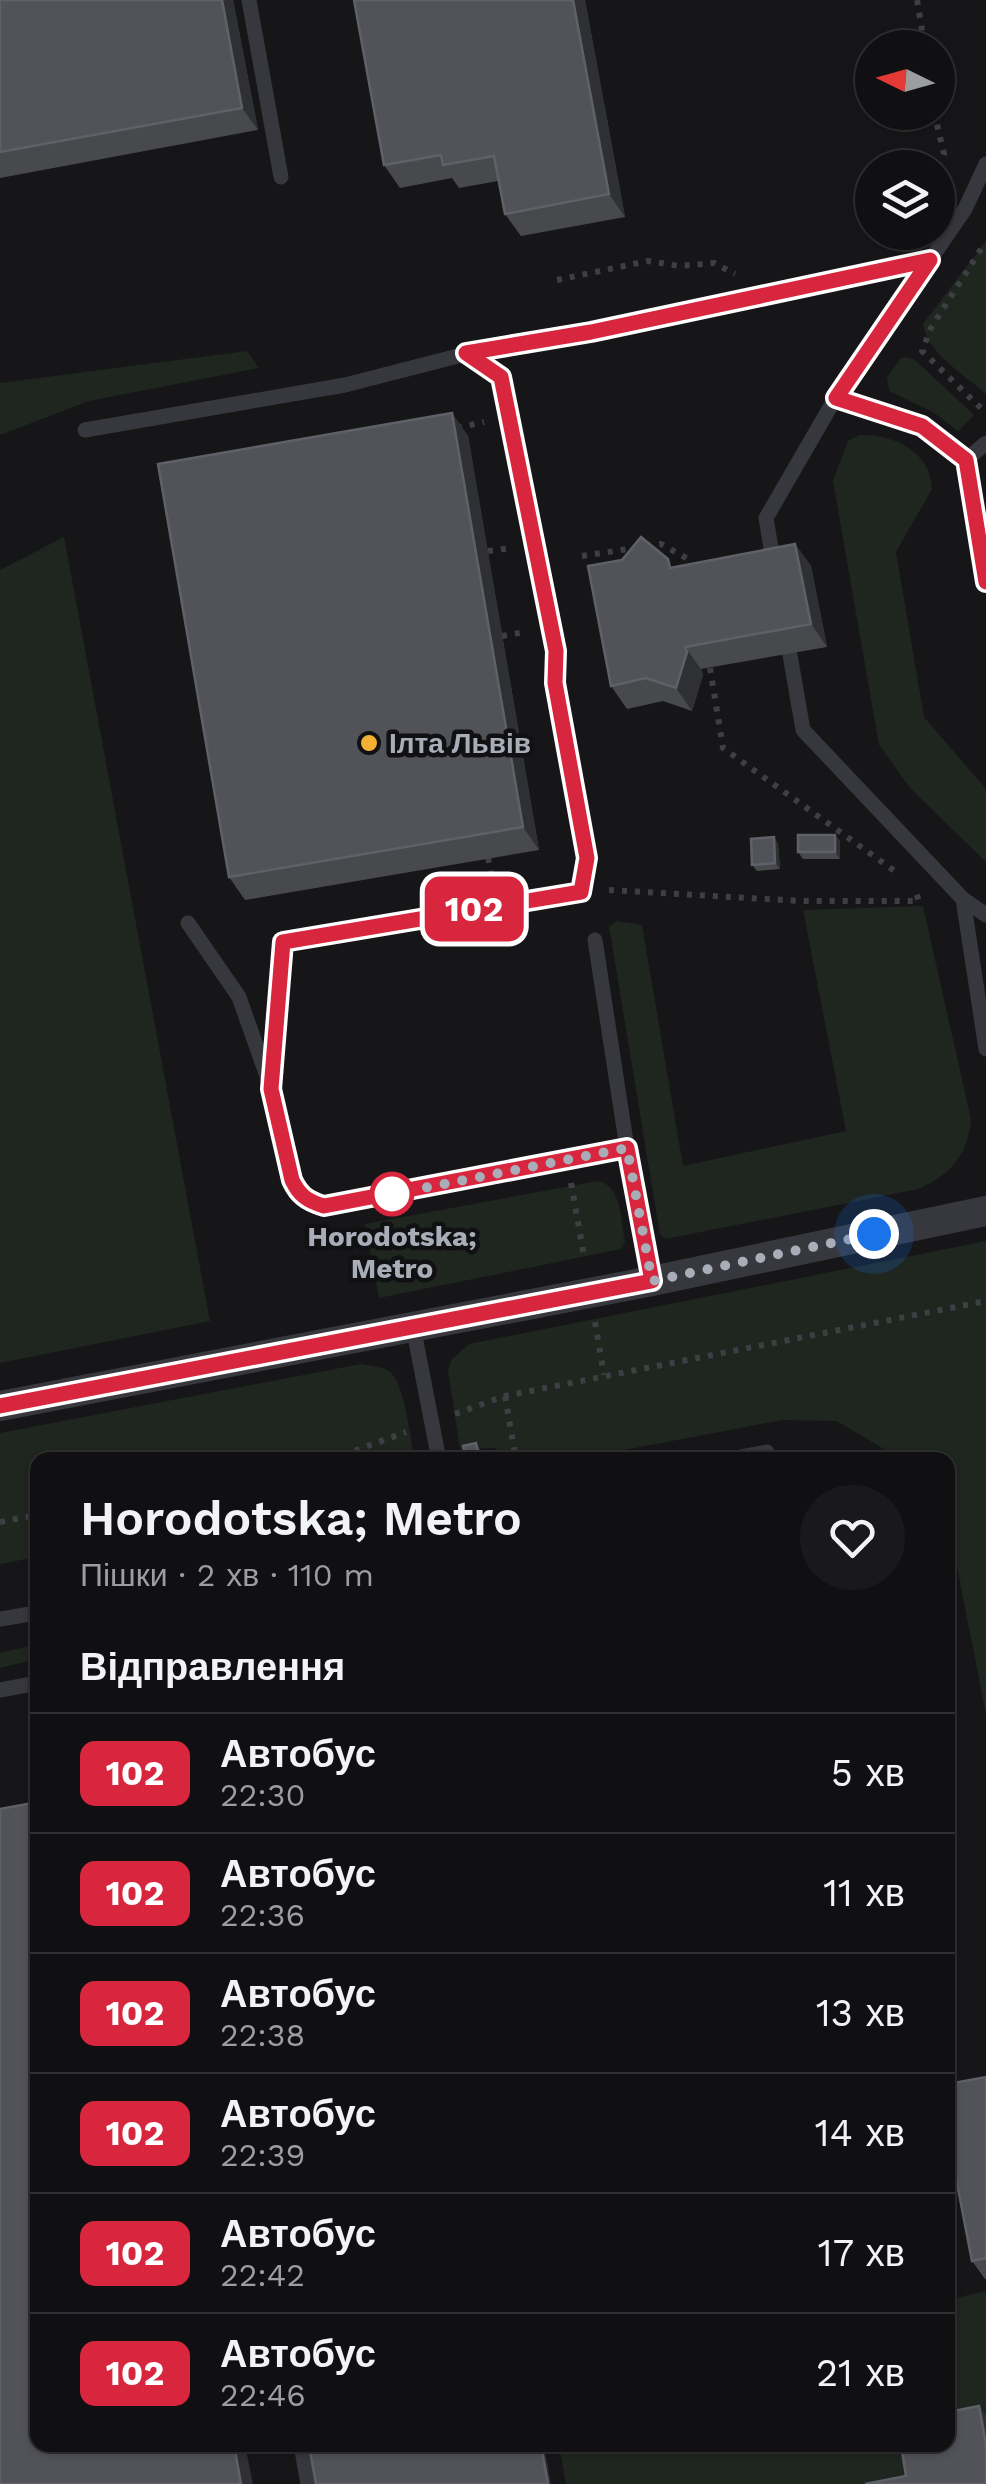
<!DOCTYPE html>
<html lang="uk">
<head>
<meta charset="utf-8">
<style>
	:root { --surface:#101012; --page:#19191b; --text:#f1f3f6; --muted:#9c9d9f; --line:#303032 }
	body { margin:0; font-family:"Work Sans",sans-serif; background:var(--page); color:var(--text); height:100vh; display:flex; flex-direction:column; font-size:38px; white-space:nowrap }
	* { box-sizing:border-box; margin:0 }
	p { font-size:32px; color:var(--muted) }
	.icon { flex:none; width:55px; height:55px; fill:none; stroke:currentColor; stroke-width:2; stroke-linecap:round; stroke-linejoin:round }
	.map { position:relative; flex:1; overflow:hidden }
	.drawer { position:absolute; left:30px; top:1452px; width:925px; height:1000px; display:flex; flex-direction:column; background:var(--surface); border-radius:20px; box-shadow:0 2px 8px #0004,0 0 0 2px var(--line) }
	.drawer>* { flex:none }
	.badge { padding:0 20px; border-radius:15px; font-size:35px; line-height:65px }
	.needle { width:65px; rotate:275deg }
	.controls { position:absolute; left:855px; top:30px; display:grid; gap:20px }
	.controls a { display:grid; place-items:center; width:100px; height:100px; border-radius:50%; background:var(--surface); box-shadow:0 2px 8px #0004,0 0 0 2px var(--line); font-size:50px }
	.you { position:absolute; width:50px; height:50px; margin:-25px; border:8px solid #fff; border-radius:50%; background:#1a73e8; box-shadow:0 0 0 15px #1a73e833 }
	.map>.badge { position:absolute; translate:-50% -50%; box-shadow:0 0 0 5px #fff }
	h2 { padding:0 50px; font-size:38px; line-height:90px }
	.round { display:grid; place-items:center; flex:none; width:105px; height:105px; border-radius:52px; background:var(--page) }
	.headline { display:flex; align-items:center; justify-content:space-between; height:170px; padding:0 50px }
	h1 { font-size:48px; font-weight:600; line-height:75px }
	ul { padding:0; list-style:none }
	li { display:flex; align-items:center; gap:30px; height:120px; padding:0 50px; border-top:2px solid var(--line) }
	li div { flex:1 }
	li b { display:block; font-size:38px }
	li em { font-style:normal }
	li .badge { min-width:110px; font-weight:700; text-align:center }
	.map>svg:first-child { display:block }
</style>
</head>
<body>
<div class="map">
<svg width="986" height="2484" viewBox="0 0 986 2484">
	<rect width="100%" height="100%" fill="#161618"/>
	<!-- green -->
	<g fill="#1e261f">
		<path d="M986,241v153c-21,-19 -59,-41 -63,-70z"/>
		<polygon points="247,351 259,368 89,401 0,435 0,383"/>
		<polygon points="907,357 915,360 974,415 958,431 933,412 889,391 887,377 901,358"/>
		<path d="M859,435c34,-1 72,16 73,54l-36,63 28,165 62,72v73l-76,-74 -31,-43 -46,-264 15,-40z"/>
		<polygon points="64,537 210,1321 0,1363 0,570"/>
		<path d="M923,906l48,213c-3,37 -21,56 -53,70l-252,50 -6,-4 -51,-309 8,-5 25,4 41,241 163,-35 -43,-221z"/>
		<path d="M598,1181c24,4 23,41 27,61l-4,7 -242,49 -14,-74z"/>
		<polygon points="986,1241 986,1714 948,1522 948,1460 902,1460 837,1421 782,1420 572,1460 498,1460 495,1448 460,1449 448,1370 452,1359 469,1344"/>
		<path d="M361,1364c10,2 23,2 31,10 13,14 19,66 22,86h-376l-1,97 -37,7v-131z"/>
		<polygon points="37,1644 37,1659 0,1668 0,1653"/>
		<polygon points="986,2291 986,2484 566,2484 559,2445 948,2445 948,2300"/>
	</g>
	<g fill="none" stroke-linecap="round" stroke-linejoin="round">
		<!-- path -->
		<g stroke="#3d3f44" stroke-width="6" stroke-dasharray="5 8" stroke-linecap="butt">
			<polyline points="917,0 925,48"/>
			<polyline points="934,112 944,154 936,168"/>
			<polyline points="981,249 931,328 922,351 986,413"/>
			<polyline points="557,280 648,261 679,266 714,263 735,274"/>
			<polyline points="457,428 484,422"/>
			<polyline points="488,551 511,548"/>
			<polyline points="582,556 661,544 690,560 692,568"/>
			<polyline points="502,636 525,632"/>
			<polyline points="710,668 723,748 896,872"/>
			<polyline points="488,858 493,882"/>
			<polyline points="609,890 802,901 919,901 915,890"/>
			<polyline points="571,1183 584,1256"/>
			<polyline points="595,1322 604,1375"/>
			<polyline points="505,1396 516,1460"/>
			<polyline points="455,1414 505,1396 986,1301"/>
			<polyline points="317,1460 346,1454 406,1432"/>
			<polyline points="0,1522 38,1515"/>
		</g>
		<!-- service -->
		<g stroke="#37383d" stroke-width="15">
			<polyline points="249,0 281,177"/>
			<path d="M466,353l35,24 55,274 -1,32 32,175 -6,33 -298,51 -12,147 20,90c8,16 16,22 33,27l303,-58 25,133"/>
			<polyline points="836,397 922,426 966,460"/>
			<polyline points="85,430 345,385 497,346 591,332 930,260"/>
			<polyline points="986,443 966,460 986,582"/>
			<polyline points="774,566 766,518 836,397 965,209 986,164"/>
			<polyline points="790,655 803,730 963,899 986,1049"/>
			<polyline points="963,899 986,915"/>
			<polyline points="188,923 239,997 269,1082"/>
			<polyline points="595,940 627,1148"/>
			<polyline points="413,1326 439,1460"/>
			<polyline points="724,1460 767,1452 769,1460"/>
			<polyline points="0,1619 30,1614"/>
			<polyline points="0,1690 38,1683"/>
			<polyline points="301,2445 308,2484"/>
		</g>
		<!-- minor -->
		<polyline stroke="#37383d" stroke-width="30" points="0,1406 652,1281 986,1211"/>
	</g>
	<!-- wall -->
	<g fill="#47494d">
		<polygon points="0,0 233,0 258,130 0,178"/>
		<polygon points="585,0 625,217 521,236 505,214 498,181 459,188 452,178 400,188 384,165"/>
		<polygon points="452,413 468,436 539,850 245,900 229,877"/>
		<polygon points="795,544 811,566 827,647 701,669 703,675 692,711 663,701 627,709 611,686 674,567"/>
		<polygon points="835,835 840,841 840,859 803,859 798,852"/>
		<polygon points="774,837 778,844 780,869 757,871 752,865"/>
		<polygon points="986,2077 986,2279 985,2279 972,2261"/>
	</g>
	<!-- shaded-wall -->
	<g fill="#2f3033">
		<polygon points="222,0 233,0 258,130 242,108"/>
		<polygon points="573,0 585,0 625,217 609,194"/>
		<polygon points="452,413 468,436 539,850 523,827"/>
		<polygon points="795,544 811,566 827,647 811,624"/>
		<polygon points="685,647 701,669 703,675 692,711 676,688"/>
		<polygon points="835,835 840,841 840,859 835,852"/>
		<polygon points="774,837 778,844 780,869 775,863"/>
		<polygon points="476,1443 481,1450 483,1460 479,1456"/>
		<polygon points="979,2406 986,2416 986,2444"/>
		<polygon points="234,2445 245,2445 253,2484 241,2484"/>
		<polygon points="541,2445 544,2445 551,2484 548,2484"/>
	</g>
	<!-- building -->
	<g fill="#525359" stroke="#5f6168" stroke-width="2.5">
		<polygon points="0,0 222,0 242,108 0,152"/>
		<polygon points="354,0 573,0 609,194 505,214 494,156 443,165 441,155 384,165"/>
		<polygon points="452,413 523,827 229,877 158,464"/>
		<polygon points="641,537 668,559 670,568 795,544 811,624 685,647 687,652 676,688 646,678 611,686 588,566 622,560"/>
		<rect x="798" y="835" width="37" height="17"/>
		<polygon points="774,837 775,863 752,865 751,839"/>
		<polygon points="476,1443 479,1456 466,1459 463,1446"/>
		<polygon points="38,1802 38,2445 234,2445 241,2484 0,2484 0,1809"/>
		<polygon points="986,2077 986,2258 972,2261 948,2137 948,2084"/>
		<polygon points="979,2406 986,2444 986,2484 865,2484 906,2476 901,2445 948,2445 948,2412"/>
		<polygon points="309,2445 541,2445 548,2484 316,2484"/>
	</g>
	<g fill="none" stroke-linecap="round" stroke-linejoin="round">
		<!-- line casing -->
		<g stroke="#fff" stroke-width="22">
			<path id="line" d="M0,1406l652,-125 -25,-133 -303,58c-17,-5 -25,-11 -32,-26l-21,-91 12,-147 298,-50 6,-34 -32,-175 1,-32 -55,-274 -35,-24 125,-21 339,-72 -94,138 86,28 44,34 20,122"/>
		</g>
		<!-- line -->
		<use href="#line" stroke="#d7263d" stroke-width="15"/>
		<!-- walk -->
		<polyline stroke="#a8adb8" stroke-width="10" stroke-dasharray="0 18" points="392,1194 383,1196 627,1148 652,1281 874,1234"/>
	</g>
	<!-- markers -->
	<circle fill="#f2b134" stroke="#111113" stroke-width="4" cx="369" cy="743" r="10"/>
	<circle fill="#fff" stroke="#d7263d" stroke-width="5" cx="392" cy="1194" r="20"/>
	<g text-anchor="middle" stroke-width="9" stroke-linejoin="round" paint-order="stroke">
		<!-- poi labels -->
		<g font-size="28" font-weight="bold" fill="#a8adb8" stroke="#111113" text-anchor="start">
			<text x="389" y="753">Ілта Львів</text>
		</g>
		<!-- stop labels -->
		<g font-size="28" font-weight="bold" fill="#a8adb8" stroke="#111113">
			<text x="392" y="1246">Horodotska;<tspan x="392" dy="32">Metro</tspan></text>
		</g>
	</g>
</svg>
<div class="controls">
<a><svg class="needle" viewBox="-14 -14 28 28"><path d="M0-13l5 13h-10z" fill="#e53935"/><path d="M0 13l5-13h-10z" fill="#9c9d9f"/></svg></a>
<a><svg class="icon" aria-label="layers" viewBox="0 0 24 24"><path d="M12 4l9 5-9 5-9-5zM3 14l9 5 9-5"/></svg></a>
</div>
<div class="you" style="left:874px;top:1234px"></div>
<b class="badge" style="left:474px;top:909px;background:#d7263d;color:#fff">102</b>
<section class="drawer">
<div class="headline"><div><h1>Horodotska; Metro</h1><p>Пішки · 2 хв · 110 m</p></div><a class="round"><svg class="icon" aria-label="heart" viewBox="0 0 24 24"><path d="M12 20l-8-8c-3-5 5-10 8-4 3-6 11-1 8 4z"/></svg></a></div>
<h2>Відправлення</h2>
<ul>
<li><span class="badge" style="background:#d7263d;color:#fff">102</span><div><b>Автобус</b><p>22:30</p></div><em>5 хв</em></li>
<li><span class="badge" style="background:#d7263d;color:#fff">102</span><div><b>Автобус</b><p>22:36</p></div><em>11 хв</em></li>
<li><span class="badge" style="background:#d7263d;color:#fff">102</span><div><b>Автобус</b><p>22:38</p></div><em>13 хв</em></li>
<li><span class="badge" style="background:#d7263d;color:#fff">102</span><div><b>Автобус</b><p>22:39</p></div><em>14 хв</em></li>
<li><span class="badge" style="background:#d7263d;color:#fff">102</span><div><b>Автобус</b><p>22:42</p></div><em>17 хв</em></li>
<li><span class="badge" style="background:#d7263d;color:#fff">102</span><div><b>Автобус</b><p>22:46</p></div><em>21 хв</em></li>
</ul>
</section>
</div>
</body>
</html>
